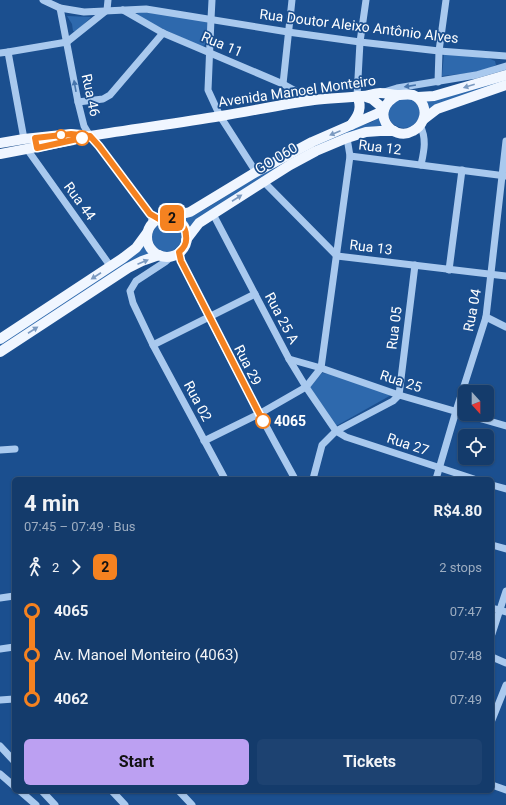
<!DOCTYPE html>
<html lang="en">
<head>
<meta charset="utf-8">
<style>
	:root { --surface:#143b6b; --page:#1d4271; --text:#f1f3f6; --muted:#9dadc1; --line:#33557e; --accent:#bca0f2 }
	body { margin:0; font-family:Roboto,sans-serif; background:var(--page); color:var(--text); height:100vh; display:flex; flex-direction:column; font-size:15px; white-space:nowrap }
	* { box-sizing:border-box; margin:0 }
	p { font-size:13px; color:var(--muted) }
	.icon { flex:none; width:22px; height:22px; fill:none; stroke:currentColor; stroke-width:2; stroke-linecap:round; stroke-linejoin:round }
	.map { position:relative; flex:1; overflow:hidden }
	.details { position:absolute; left:12px; top:477px; width:482px; height:316px; display:flex; flex-direction:column; background:var(--surface); border-radius:6px; box-shadow:0 1px 3px #0004,0 0 0 1px var(--line) }
	.details>* { flex:none }
	.badge { padding:0 8px; border-radius:6px; font-size:14px; line-height:26px }
	.needle { width:26px; rotate:159deg }
	.tools { position:absolute; left:458px; top:385px; display:grid; gap:8px }
	.tools a { display:grid; place-items:center; width:36px; height:36px; border-radius:6px; background:var(--surface); box-shadow:0 1px 3px #0004,0 0 0 1px var(--line); font-size:20px }
	.map>.badge { position:absolute; translate:-50% -50%; box-shadow:0 0 0 2px #fff }
	.legs { display:flex; align-items:center; gap:6px; height:44px; padding:0 12px; font-size:13px }
	.legs p { margin-inline-start:auto }
	.overview { display:flex; align-items:center; justify-content:space-between; height:68px; padding:0 12px }
	h1 { font-size:22px; font-weight:700; line-height:30px }
	.action { display:flex; gap:8px; margin-top:auto; padding:8px 12px }
	.action a { flex:1; height:46px; border-radius:6px; background:var(--accent); color:#111; font-size:16px; font-weight:700; line-height:46px; text-align:center }
	.action a+a { background:var(--page); color:var(--text) }
	ul { padding:0 12px; list-style:none }
	li { display:flex; align-items:center; gap:14px; height:44px; font-size:15px }
	li i { display:grid; place-items:center; width:6px; height:100%; margin:0 5px; background:currentColor }
	li i::after { content:''; width:10px; height:10px; margin:-5px; border:3px solid; border-radius:50%; background:var(--surface) }
	li p { margin-inline-start:auto }
	li:first-child i { background:linear-gradient(#0000 50%,currentColor 0) }
	li:last-child i { background:linear-gradient(currentColor 50%,#0000 0) }
	.map>svg:first-child { display:block }
</style>
</head>
<body>
<div class="map">
<svg width="506" height="805" viewBox="0 0 506 805">
	<rect width="100%" height="100%" fill="#1b4f8f"/>
	<!-- green -->
	<g fill="#2e69ad">
		<polygon points="141,12 208,19 209,23 205,45 203,46 198,45 137,17 136,14"/>
		<polygon points="67,16 91,17 76,32 73,31 72,24"/>
		<path d="M444,54l44,4 7,3 1,4c-16,8 -36,9 -54,11z"/>
		<polygon points="506,78 506,83 435,106 430,108 427,111 423,101"/>
		<path d="M411,98c6,6 12,11 7,21 -7,15 -30,10 -30,-7 0,-2 0,-4 1,-6 1,-3 4,-5 6,-7z"/>
		<path d="M379,117l6,9c-11,-1 -22,4 -32,6l-166,99c-1,-6 -5,-10 -11,-13l16,-2 15,-8 63,-40 67,-34 35,-12z"/>
		<circle cx="167" cy="237" r="15"/>
		<polygon points="145,244 147,249 152,253 0,348 0,344 140,250"/>
		<polygon points="322,373 331,374 393,394 336,426 310,387"/>
	</g>
	<g fill="none" stroke-linecap="round" stroke-linejoin="round">
		<!-- minor -->
		<g stroke="#a9c9ee" stroke-width="7">
			<polyline points="43,0 60,8 84,12 146,9 288,32 360,42 439,51 506,56"/>
			<polyline points="212,0 211,19 208,90 220,116 256,172"/>
			<polyline points="60,8 78,102 84,126 90,136 99,146 150,214 153,223"/>
			<polyline points="123,10 163,33 283,84 312,100"/>
			<polyline points="8,52 24,139"/>
			<polyline points="0,53 8,52 67,42 107,10 108,0"/>
			<polyline points="438,82 439,51 446,0"/>
			<polyline points="283,84 292,0"/>
			<polyline points="384,92 397,88 476,75 506,66"/>
			<polyline points="357,96 360,42 366,0"/>
			<polyline points="78,102 103,99 110,95 163,33"/>
			<path d="M420,125c7,14 4,26 1,40"/>
			<polyline points="27,149 111,267"/>
			<polyline points="350,156 506,176"/>
			<polyline points="263,181 337,256 506,276"/>
			<polyline points="213,214 289,359 306,387 336,431 346,437 474,479"/>
			<path d="M179,252l2,9c36,73 74,146 114,218"/>
			<polyline points="172,256 165,262 136,281 130,291 133,303 153,345 225,479"/>
			<polyline points="449,270 462,170"/>
			<polyline points="486,317 506,327"/>
			<polyline points="153,345 255,294"/>
			<polyline points="289,359 321,368 399,395 506,426"/>
			<polyline points="321,368 350,156 347,138"/>
			<polyline points="204,441 259,414 306,387 321,368"/>
			<polyline points="0,450 15,449"/>
			<polyline points="313,479 322,445 336,431 393,401 399,395 415,265"/>
			<polyline points="436,479 456,411 486,317 506,141"/>
			<polyline points="492,485 506,489"/>
			<polyline points="492,545 506,549"/>
			<polyline points="0,598 14,596"/>
			<polyline points="492,608 506,612"/>
			<polyline points="492,634 506,591"/>
			<polyline points="0,649 14,647"/>
			<polyline points="492,657 506,663"/>
			<polyline points="0,700 14,699"/>
			<polyline points="492,720 506,685"/>
			<polyline points="0,746 14,761"/>
			<polyline points="0,774 14,786"/>
			<polyline points="492,785 506,790"/>
			<polyline points="20,791 36,805"/>
			<polyline points="42,791 55,805"/>
			<polyline points="112,791 125,805"/>
			<polyline points="179,791 192,805"/>
		</g>
		<!-- major -->
		<g stroke="#f0f6ff" stroke-width="10">
			<polyline points="363,96 372,99 384,109"/>
			<polyline points="418,97 434,96 506,75"/>
			<polyline points="424,119 437,109 506,85"/>
			<path d="M351,125c7,-9 12,-17 6,-29"/>
			<polyline points="0,143 24,139 71,134 82,135"/>
			<path d="M0,154l73,-14 17,-4c44,-7 88,-13 131,-20 31,-5 62,-12 93,-16 16,-2 32,-2 48,-4 6,0 12,-3 18,-3 6,0 12,2 18,2 5,0 10,-1 15,0 10,4 14,16 10,25 -2,5 -6,9 -10,11 -21,12 -46,-20 -15,-36"/>
			<polyline points="170,217 190,212 256,172 286,156 312,142 383,111"/>
			<circle cx="167" cy="237" r="20"/>
			<polyline points="186,240 199,223 213,214 290,165 316,151 347,138 366,132 380,131 394,131"/>
			<polyline points="0,339 123,258 136,248 147,233"/>
			<polyline points="0,352 128,268 142,261 159,255"/>
		</g>
	</g>
	<!-- one-way arrows -->
	<defs><path id="oneway-solid" d="M-6-.8H1V-3.2L6.5 0L1 3.2V.8H-6Z"/></defs>
	<g fill="#4674ac">
		<use href="#oneway-solid" transform="translate(75 86) rotate(-100)"/>
		<use href="#oneway-solid" transform="translate(410 86) rotate(171)"/>
	</g>
	<g fill="#7b9ac1">
		<use href="#oneway-solid" transform="translate(469 86) rotate(163)"/>
		<use href="#oneway-solid" transform="translate(335 133) rotate(157)"/>
		<use href="#oneway-solid" transform="translate(237 198) rotate(-33)"/>
		<use href="#oneway-solid" transform="translate(143 262) rotate(-23)"/>
		<use href="#oneway-solid" transform="translate(96 276) rotate(147)"/>
		<use href="#oneway-solid" transform="translate(33 330) rotate(-33)"/>
	</g>
	<g fill="none" stroke-linecap="round" stroke-linejoin="round">
		<!-- line-1 casing -->
		<g stroke="#fff" stroke-width="9">
			<path id="line-1" d="M82,138l-45,10 -2,-10 36,-4 19,2 9,10 51,68c2,1 7,4 9,5 3,0 6,-2 9,-2 10,1 18,9 18,19 1,6 -2,12 -7,16l2,9 82,160"/>
		</g>
		<!-- line-1 -->
		<use href="#line-1" stroke="#f58220" stroke-width="6"/>
	</g>
	<!-- markers -->
	<g fill="#fff" stroke="#f58220" stroke-width="2">
		<circle cx="61" cy="135" r="5"/>
		<circle cx="82" cy="138" r="7"/>
		<circle cx="263" cy="421" r="7"/>
	</g>
	<g text-anchor="middle" stroke-width="3.5" stroke-linejoin="round" paint-order="stroke">
		<!-- street labels -->
		<g font-size="14" fill="#fff" stroke="#1b4f8f">
			<text transform="translate(359 26) rotate(7)" y="5">Rua Doutor Aleixo Antônio Alves</text>
			<text transform="translate(222 44) rotate(23)" y="5">Rua 11</text>
			<text transform="translate(297 91) rotate(-8)" y="5">Avenida Manoel Monteiro</text>
			<text transform="translate(91 95) rotate(78)" y="5">Rua 46</text>
			<text transform="translate(380 147) rotate(7)" y="5">Rua 12</text>
			<text transform="translate(276 158) rotate(-31)" y="5">GO 060</text>
			<text transform="translate(80 201) rotate(54)" y="5">Rua 44</text>
			<text transform="translate(371 247) rotate(7)" y="5">Rua 13</text>
			<text transform="translate(472 310) rotate(-79)" y="5">Rua 04</text>
			<text transform="translate(282 318) rotate(62)" y="5">Rua 25 A</text>
			<text transform="translate(394 328) rotate(-83)" y="5">Rua 05</text>
			<text transform="translate(248 365) rotate(63)" y="5">Rua 29</text>
			<text transform="translate(401 381) rotate(18)" y="5">Rua 25</text>
			<text transform="translate(198 401) rotate(62)" y="5">Rua 02</text>
			<text transform="translate(408 444) rotate(18)" y="5">Rua 27</text>
		</g>
		<!-- stop labels -->
		<g font-size="14" font-weight="bold" fill="#fff" stroke="#1b4f8f" text-anchor="start">
			<text x="274" y="426">4065</text>
		</g>
	</g>
</svg>
<div class="tools">
<a><svg class="needle" viewBox="-14 -14 28 28"><path d="M0-13l5 13h-10z" fill="#e53935"/><path d="M0 13l5-13h-10z" fill="#9dadc1"/></svg></a>
<a><svg class="icon" aria-label="locate" viewBox="0 0 24 24"><circle cx="12" cy="12" r="6"/><path d="M12 2v4M12 18v4M2 12h4M18 12h4"/></svg></a>
</div>
<b class="badge" style="left:172px;top:218px;background:#f58220;color:#111">2</b>
<section class="details">
<div class="overview"><div><h1>4 min</h1><p>07:45 – 07:49 · Bus</p></div><b>R$4.80</b></div>
<div class="legs"><svg class="icon" aria-label="walk" viewBox="0 0 24 24"><circle cx="13" cy="4" r="2"/><path d="M13 8l-2 6 4 7M11 14l-3 7M7 12l3-4h3l4 4"/></svg>2<svg class="icon" aria-label="forward" viewBox="0 0 24 24"><path d="M9 5l7 7-7 7"/></svg><b class="badge" style="background:#f58220;color:#111">2</b><p>2 stops</p></div>
<ul>
<li><i style="color:#f58220"></i><b>4065</b><p>07:47</p></li>
<li><i style="color:#f58220"></i><span>Av. Manoel Monteiro (4063)</span><p>07:48</p></li>
<li><i style="color:#f58220"></i><b>4062</b><p>07:49</p></li>
</ul>
<div class="action"><a>Start</a><a>Tickets</a></div>
</section>
</div>
</body>
</html>
